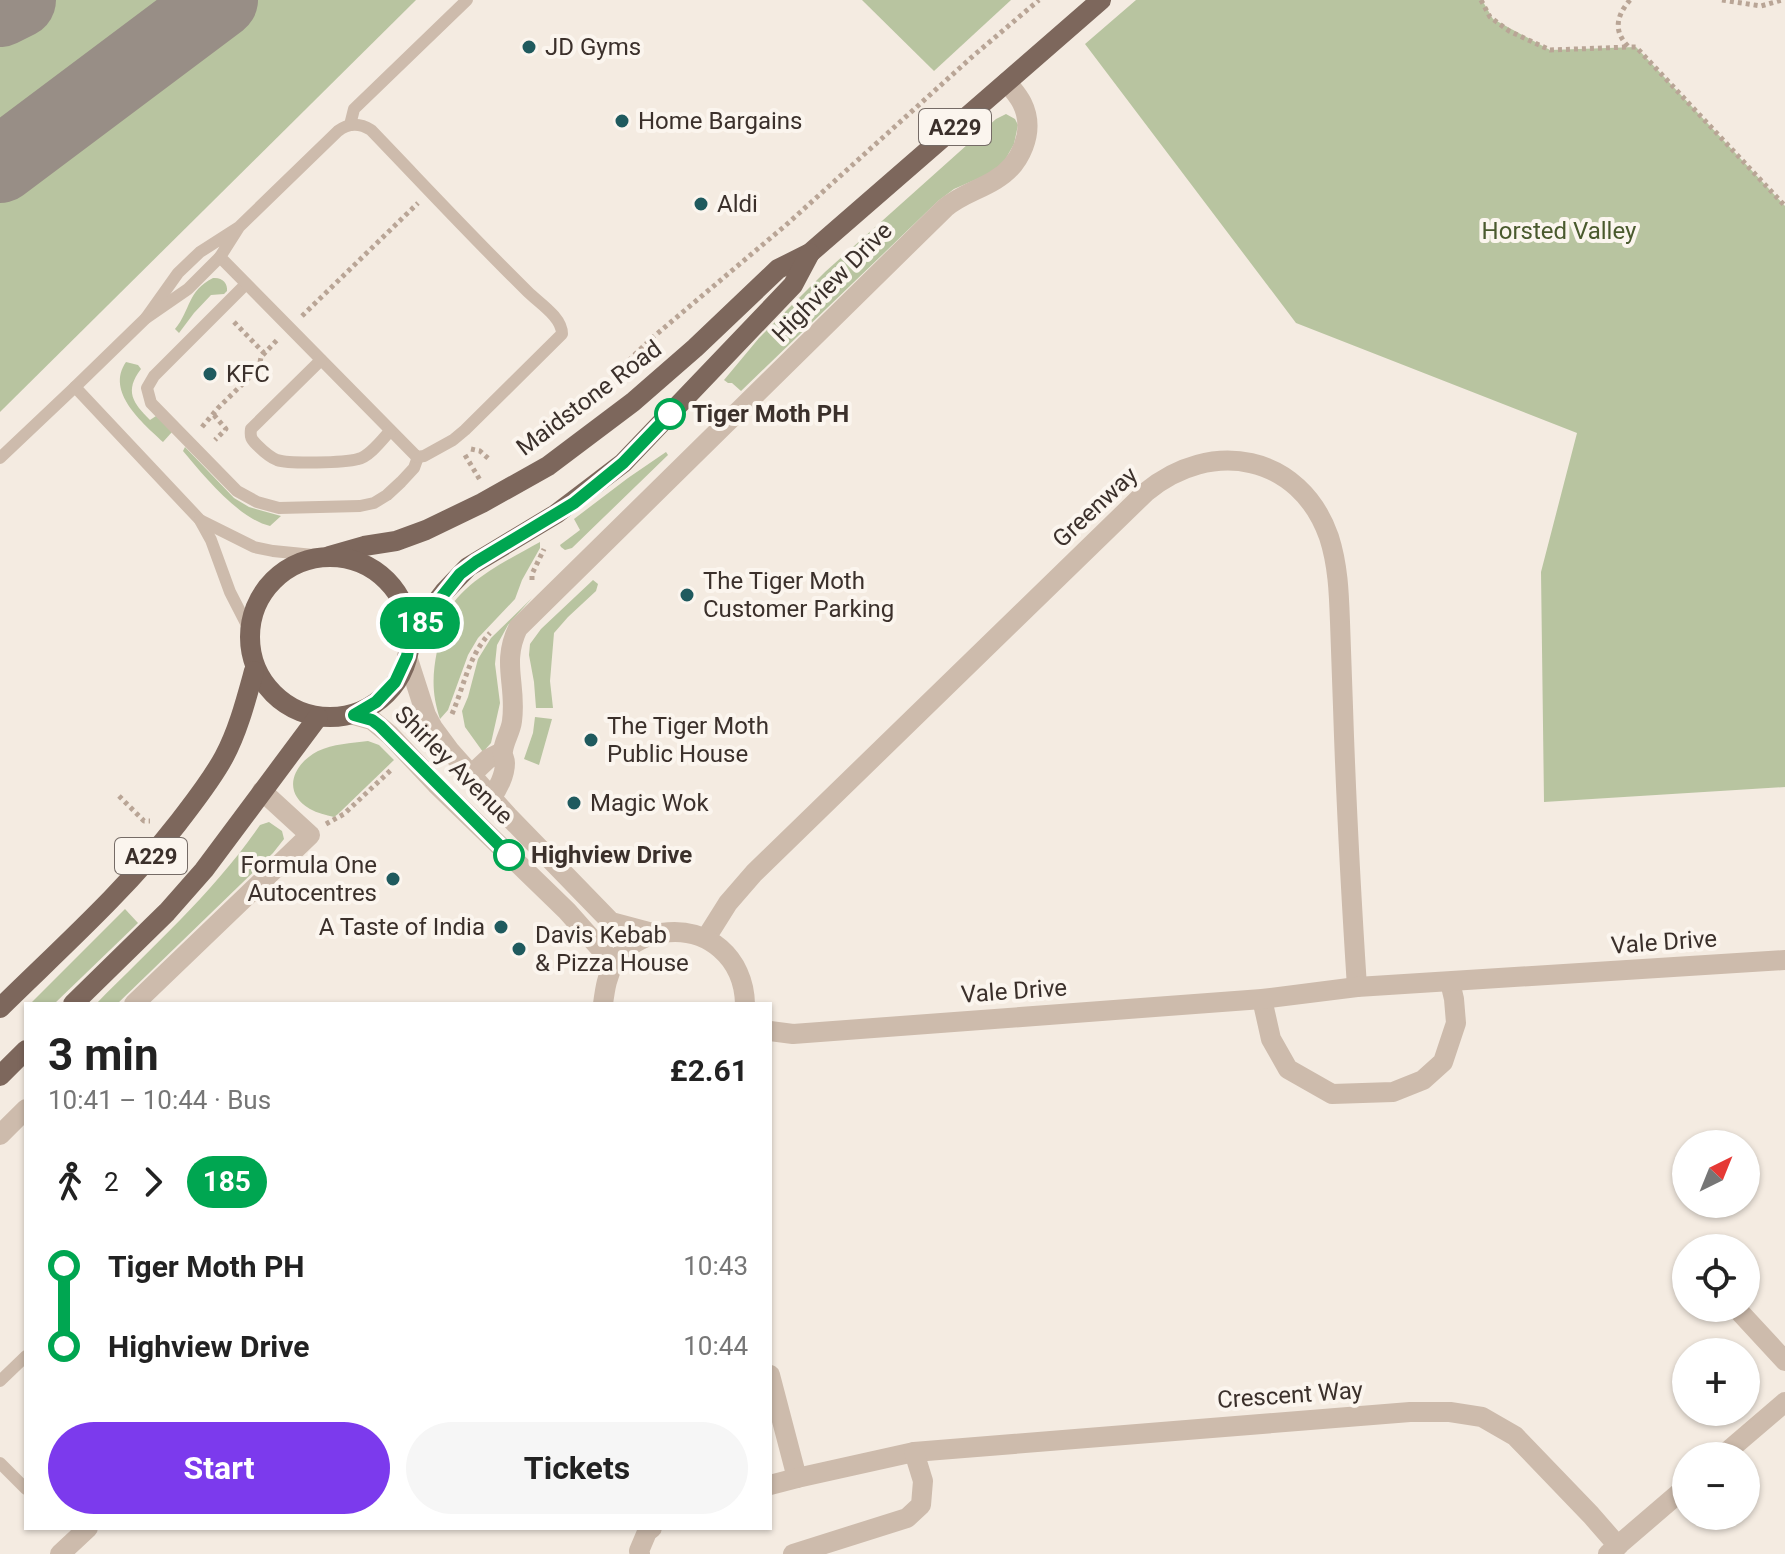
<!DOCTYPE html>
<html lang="en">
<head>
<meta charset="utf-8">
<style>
	:root { --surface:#fff; --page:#f6f6f6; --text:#222; --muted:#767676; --accent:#7c3aed }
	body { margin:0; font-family:Roboto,sans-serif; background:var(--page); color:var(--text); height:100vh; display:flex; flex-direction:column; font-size:30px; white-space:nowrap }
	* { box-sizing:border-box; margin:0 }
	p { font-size:26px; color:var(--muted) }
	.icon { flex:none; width:44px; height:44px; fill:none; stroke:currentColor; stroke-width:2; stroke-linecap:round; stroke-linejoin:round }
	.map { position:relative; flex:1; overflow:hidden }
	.sheet { position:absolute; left:24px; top:1002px; width:748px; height:528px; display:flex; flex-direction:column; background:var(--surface); border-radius:0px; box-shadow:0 2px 6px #0004 }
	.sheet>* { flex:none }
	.badge { padding:0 16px; border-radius:26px; font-size:28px; line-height:52px }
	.needle { width:52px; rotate:43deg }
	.fabs { position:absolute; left:1672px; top:1130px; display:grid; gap:16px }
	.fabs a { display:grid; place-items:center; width:88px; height:88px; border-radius:50%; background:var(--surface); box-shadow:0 2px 6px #0004; font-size:40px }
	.map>.badge { position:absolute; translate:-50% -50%; box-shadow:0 0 0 4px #fff }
	.legs { display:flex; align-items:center; gap:12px; height:88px; padding:0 24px; font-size:26px }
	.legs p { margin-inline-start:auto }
	.headline { display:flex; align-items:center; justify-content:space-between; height:136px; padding:0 24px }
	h1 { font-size:44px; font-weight:700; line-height:60px }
	.cta { display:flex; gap:16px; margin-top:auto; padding:16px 24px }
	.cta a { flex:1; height:92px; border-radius:48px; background:var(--accent); color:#fff; font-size:32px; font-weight:700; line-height:92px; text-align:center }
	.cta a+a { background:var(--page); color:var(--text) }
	ul { padding:0 24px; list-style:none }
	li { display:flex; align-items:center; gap:28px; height:80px; font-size:30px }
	li i { display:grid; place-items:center; width:12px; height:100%; margin:0 10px; background:currentColor }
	li i::after { content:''; width:20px; height:20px; margin:-10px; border:6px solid; border-radius:50%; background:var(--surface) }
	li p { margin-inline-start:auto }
	li:first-child i { background:linear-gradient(#0000 50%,currentColor 0) }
	li:last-child i { background:linear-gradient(currentColor 50%,#0000 0) }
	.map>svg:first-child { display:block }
</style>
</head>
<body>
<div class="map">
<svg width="1785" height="1554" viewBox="0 0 1785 1554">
	<rect width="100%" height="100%" fill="#f4ebe1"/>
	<!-- green -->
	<g fill="#b8c4a0">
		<polygon points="0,0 416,0 0,412"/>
		<polygon points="862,0 1011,0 934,71"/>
		<polygon points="1136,0 1482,0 1493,19 1550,50 1636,47 1785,206 1785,787 1544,802 1541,572 1577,433 1296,323 1085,44"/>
		<polygon points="1006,114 1015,119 1018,125 1014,144 1005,160 993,172 954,189 938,201 741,391 732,383 728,383 724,380 759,338 825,272 996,119"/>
		<path d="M213,278c9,-1 15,5 14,13l-3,3 -13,1 -17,18 -15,20 -4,-4c16,-19 12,-38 38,-51z"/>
		<path d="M126,362l12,3 3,4c-17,22 -8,34 9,51l6,-4 16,16 -9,10c-20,-19 -58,-50 -37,-80z"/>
		<path d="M185,447l49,51 15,9 32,9 -11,10c-31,-7 -67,-51 -87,-75z"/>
		<polygon points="666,452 668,455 572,548 565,550 561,547 560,545 580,530 574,519 628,478"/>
		<path d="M540,542v6l-18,32 -7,19 -37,39 -10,17 -20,55 -8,9c-8,-25 -8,-42 -3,-68 1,-10 3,-21 7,-31 13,-36 64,-60 96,-78z"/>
		<polygon points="593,580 598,584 596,591 568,617 554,633 550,681 553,708 536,708 534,682 529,655 530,644 541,629"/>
		<polygon points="532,598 508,625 497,645 495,664 500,703 491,743 483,752 465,727 462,711 468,697 478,659 491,638"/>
		<polygon points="535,717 552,719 539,765 524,759 533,733"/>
		<path d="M368,741l11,4 15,15 -56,54 -4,3c-8,-2 -17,-4 -24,-8 -29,-17 -17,-45 8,-58 15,-7 33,-8 50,-10z"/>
		<path d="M269,822l13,9 2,8 -11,14 -156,151h-21c56,-57 119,-113 164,-179z"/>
		<polygon points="125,909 138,923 54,1004 30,1004"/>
	</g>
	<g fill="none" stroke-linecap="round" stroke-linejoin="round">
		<!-- taxiway -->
		<g stroke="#988e86" stroke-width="76">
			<polyline points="0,9 18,0"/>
			<polyline points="0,165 220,0"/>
		</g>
		<!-- path -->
		<g stroke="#b9a596" stroke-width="5" stroke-dasharray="4 4" stroke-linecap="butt">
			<polyline points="1481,0 1490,17 1509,31 1550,50 1629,47"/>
			<path d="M1630,0c-14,16 -17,32 -1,47h7l149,159"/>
			<polyline points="1722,0 1761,6 1782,0"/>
			<polyline points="302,316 418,203"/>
			<polyline points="234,322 264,353"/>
			<polyline points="214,415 226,429 215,440"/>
			<polyline points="202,427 218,408 259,368 261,357 277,340"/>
			<polyline points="551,430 595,393 652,338 786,225 973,56 1039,0"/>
			<polyline points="471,449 480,451 490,460"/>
			<polyline points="465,455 480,480"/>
			<polyline points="532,580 532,574 544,549"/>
			<path d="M452,714c12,-28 17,-59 38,-81"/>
			<polyline points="119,796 144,821 150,821"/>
			<polyline points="326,824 344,814 392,769"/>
		</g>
		<!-- service -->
		<g stroke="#cdbbac" stroke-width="12">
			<polyline points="350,125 354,109 467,0"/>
			<polyline points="246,284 154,376 147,388 151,403 237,491 257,502 279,508 360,506 374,503 387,495 401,482 414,468 418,457"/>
			<path d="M146,318l32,-45 22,-21 39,-25 99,-96c10,-8 22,-8 33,-1 52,54 103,109 157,162 11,11 34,25 34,42l-97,96 -12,10 -29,16 -7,1 -197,-200 19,-30"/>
			<path d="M321,360l-70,69c-1,8 0,10 6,16 6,6 12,12 20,15 12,4 67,3 81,-1 11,-2 24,-19 32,-28"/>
			<polyline points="75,387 146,318 188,289 220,257"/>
			<polyline points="0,458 75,387 200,520 211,540 230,592 250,631"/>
			<polyline points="200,520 254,547 273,551 323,556"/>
			<polyline points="0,1381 26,1356"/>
			<polyline points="0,1463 26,1489"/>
		</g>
		<!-- minor -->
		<g stroke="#cdbbac" stroke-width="20">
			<polyline points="407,656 426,715 433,728 450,751 508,816 611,922 656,934"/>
			<polyline points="354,715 372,720 390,735 436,784 567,911 614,964"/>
			<polyline points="471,775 488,759 502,752"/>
			<path d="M491,798c7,-9 14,-23 14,-35 0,-5 -3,-7 -2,-12 1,-10 8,-20 9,-30 5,-36 -11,-58 6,-93l427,-420c15,-13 34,-18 50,-28 26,-15 41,-49 27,-77 -4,-8 -10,-14 -15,-21"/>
			<path d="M706,938l22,-35 26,-30 392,-381c65,-54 154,-38 183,45 9,28 10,56 11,85 1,28 2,57 3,85 3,94 8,187 14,280"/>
			<polyline points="1262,999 1271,1039 1288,1069 1332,1094 1393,1092 1423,1080 1443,1062 1456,1023 1454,999 1450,982"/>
			<polyline points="134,1004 310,835 262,791"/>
			<path d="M603,1004c2,-15 4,-29 12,-42 11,-16 28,-26 47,-29 46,-7 82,25 83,71"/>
			<polyline points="770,1031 793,1034 1262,999 1357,987 1785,960"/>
			<polyline points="0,1135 26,1109"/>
			<polyline points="1736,1308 1785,1361"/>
			<polyline points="770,1375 797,1478"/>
			<polyline points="1722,1456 1785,1402"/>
			<polyline points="770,1485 797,1478 914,1452 1410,1412 1450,1412 1482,1417 1515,1436 1591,1515 1618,1546"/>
			<polyline points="60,1554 88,1528"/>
			<polyline points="640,1554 639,1551 647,1532 652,1528"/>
			<polyline points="793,1554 907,1518 921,1505 923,1481 914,1452"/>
			<polyline points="1608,1554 1686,1487"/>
		</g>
		<!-- primary -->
		<g stroke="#7d675c" stroke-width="20">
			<polyline points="329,556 364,546 396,541 426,530 482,503 548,466 633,402 695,348 778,269 810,253 1101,0"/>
			<circle cx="330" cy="637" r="80"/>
			<polyline points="411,635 444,592 468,567 556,514 623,463 793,285 810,253"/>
			<polyline points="73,1004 167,912 204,870 318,717"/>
			<path d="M0,1008c61,-60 125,-117 178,-185 16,-21 33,-42 46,-66 14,-26 22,-57 30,-86"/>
			<polyline points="0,1076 26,1050"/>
		</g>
	</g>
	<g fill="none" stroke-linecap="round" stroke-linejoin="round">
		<!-- line-1 casing -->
		<g stroke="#fff" stroke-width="18">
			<polyline id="line-1" points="509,855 380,726 372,720 354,715 376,702 395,682 407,656 411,635 460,574 476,562 574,503 623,463 670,414"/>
		</g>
		<!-- line-1 -->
		<use href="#line-1" stroke="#00a651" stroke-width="12"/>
	</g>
	<!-- markers -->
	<g fill="#1f5a5e" stroke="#fbf5ee" stroke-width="3">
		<circle cx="529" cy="47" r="8"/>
		<circle cx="622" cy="121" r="8"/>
		<circle cx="701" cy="204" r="8"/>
		<circle cx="210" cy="374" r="8"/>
		<circle cx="687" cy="595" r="8"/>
		<circle cx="591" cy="740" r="8"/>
		<circle cx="574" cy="803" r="8"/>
		<circle cx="393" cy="879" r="8"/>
		<circle cx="501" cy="927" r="8"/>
		<circle cx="519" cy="949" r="8"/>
	</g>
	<g fill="#fff" stroke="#00a651" stroke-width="4">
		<circle cx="670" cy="414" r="14"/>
		<circle cx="509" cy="855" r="14"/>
	</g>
	<g text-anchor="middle" stroke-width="8" stroke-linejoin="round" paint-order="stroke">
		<!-- shield labels -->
		<g fill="#fbf5ee" stroke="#756b66" stroke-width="2">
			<rect x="919" y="109" width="72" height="36" rx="6"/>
			<rect x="115" y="838" width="72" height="36" rx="6"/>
		</g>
		<g font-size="22" font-weight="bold" fill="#3b302b">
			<text x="955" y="135">A229</text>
			<text x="151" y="864">A229</text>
		</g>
		<!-- poi labels -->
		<g font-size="24" fill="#3b302b" stroke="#fbf5ee" text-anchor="start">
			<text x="545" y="55">JD Gyms</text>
			<text x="638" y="129">Home Bargains</text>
			<text x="717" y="212">Aldi</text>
			<text x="226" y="382">KFC</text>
			<text x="703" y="589">The Tiger Moth<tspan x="703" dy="28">Customer Parking</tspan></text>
			<text x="607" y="734">The Tiger Moth<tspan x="607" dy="28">Public House</tspan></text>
			<text x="590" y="811">Magic Wok</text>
			<text x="377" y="873" text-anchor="end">Formula One<tspan x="377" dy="28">Autocentres</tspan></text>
			<text x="485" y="935" text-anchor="end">A Taste of India</text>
			<text x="535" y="943">Davis Kebab<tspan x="535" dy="28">&amp; Pizza House</tspan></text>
		</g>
		<!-- park labels -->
		<g font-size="24" fill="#4a5a2e" stroke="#fbf5ee">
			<text x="1559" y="239">Horsted Valley</text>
		</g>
		<!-- street labels -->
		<g font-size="24" fill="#3b302b" stroke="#fbf5ee">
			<text transform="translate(832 282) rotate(-45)" y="8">Highview Drive</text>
			<text transform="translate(589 398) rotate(-37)" y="8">Maidstone Road</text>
			<text transform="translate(1095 507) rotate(-43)" y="8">Greenway</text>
			<text transform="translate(454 765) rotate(45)" y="8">Shirley Avenue</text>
			<text transform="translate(1664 942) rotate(-4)" y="8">Vale Drive</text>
			<text transform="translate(1014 991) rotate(-4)" y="8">Vale Drive</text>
			<text transform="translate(1290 1395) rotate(-4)" y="8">Crescent Way</text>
		</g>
		<!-- stop labels -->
		<g font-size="24" font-weight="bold" fill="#3b302b" stroke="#fbf5ee" text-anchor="start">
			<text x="692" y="422">Tiger Moth PH</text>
			<text x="531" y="863">Highview Drive</text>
		</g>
	</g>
</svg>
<div class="fabs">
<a><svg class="needle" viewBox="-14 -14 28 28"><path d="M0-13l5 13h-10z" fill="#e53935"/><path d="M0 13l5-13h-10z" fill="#767676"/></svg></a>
<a><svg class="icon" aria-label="locate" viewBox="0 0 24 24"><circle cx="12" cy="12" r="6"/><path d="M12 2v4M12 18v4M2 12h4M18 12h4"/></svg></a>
<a>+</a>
<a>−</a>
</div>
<b class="badge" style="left:420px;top:623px;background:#00a651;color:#fff">185</b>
<section class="sheet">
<div class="headline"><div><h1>3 min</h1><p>10:41 – 10:44 · Bus</p></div><b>£2.61</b></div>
<div class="legs"><svg class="icon" aria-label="walk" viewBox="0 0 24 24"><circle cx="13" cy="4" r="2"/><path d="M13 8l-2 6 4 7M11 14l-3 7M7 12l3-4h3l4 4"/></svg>2<svg class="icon" aria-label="forward" viewBox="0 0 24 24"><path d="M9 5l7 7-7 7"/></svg><b class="badge" style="background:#00a651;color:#fff">185</b></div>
<ul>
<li><i style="color:#00a651"></i><b>Tiger Moth PH</b><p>10:43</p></li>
<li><i style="color:#00a651"></i><b>Highview Drive</b><p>10:44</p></li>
</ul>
<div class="cta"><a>Start</a><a>Tickets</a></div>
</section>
</div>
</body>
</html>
